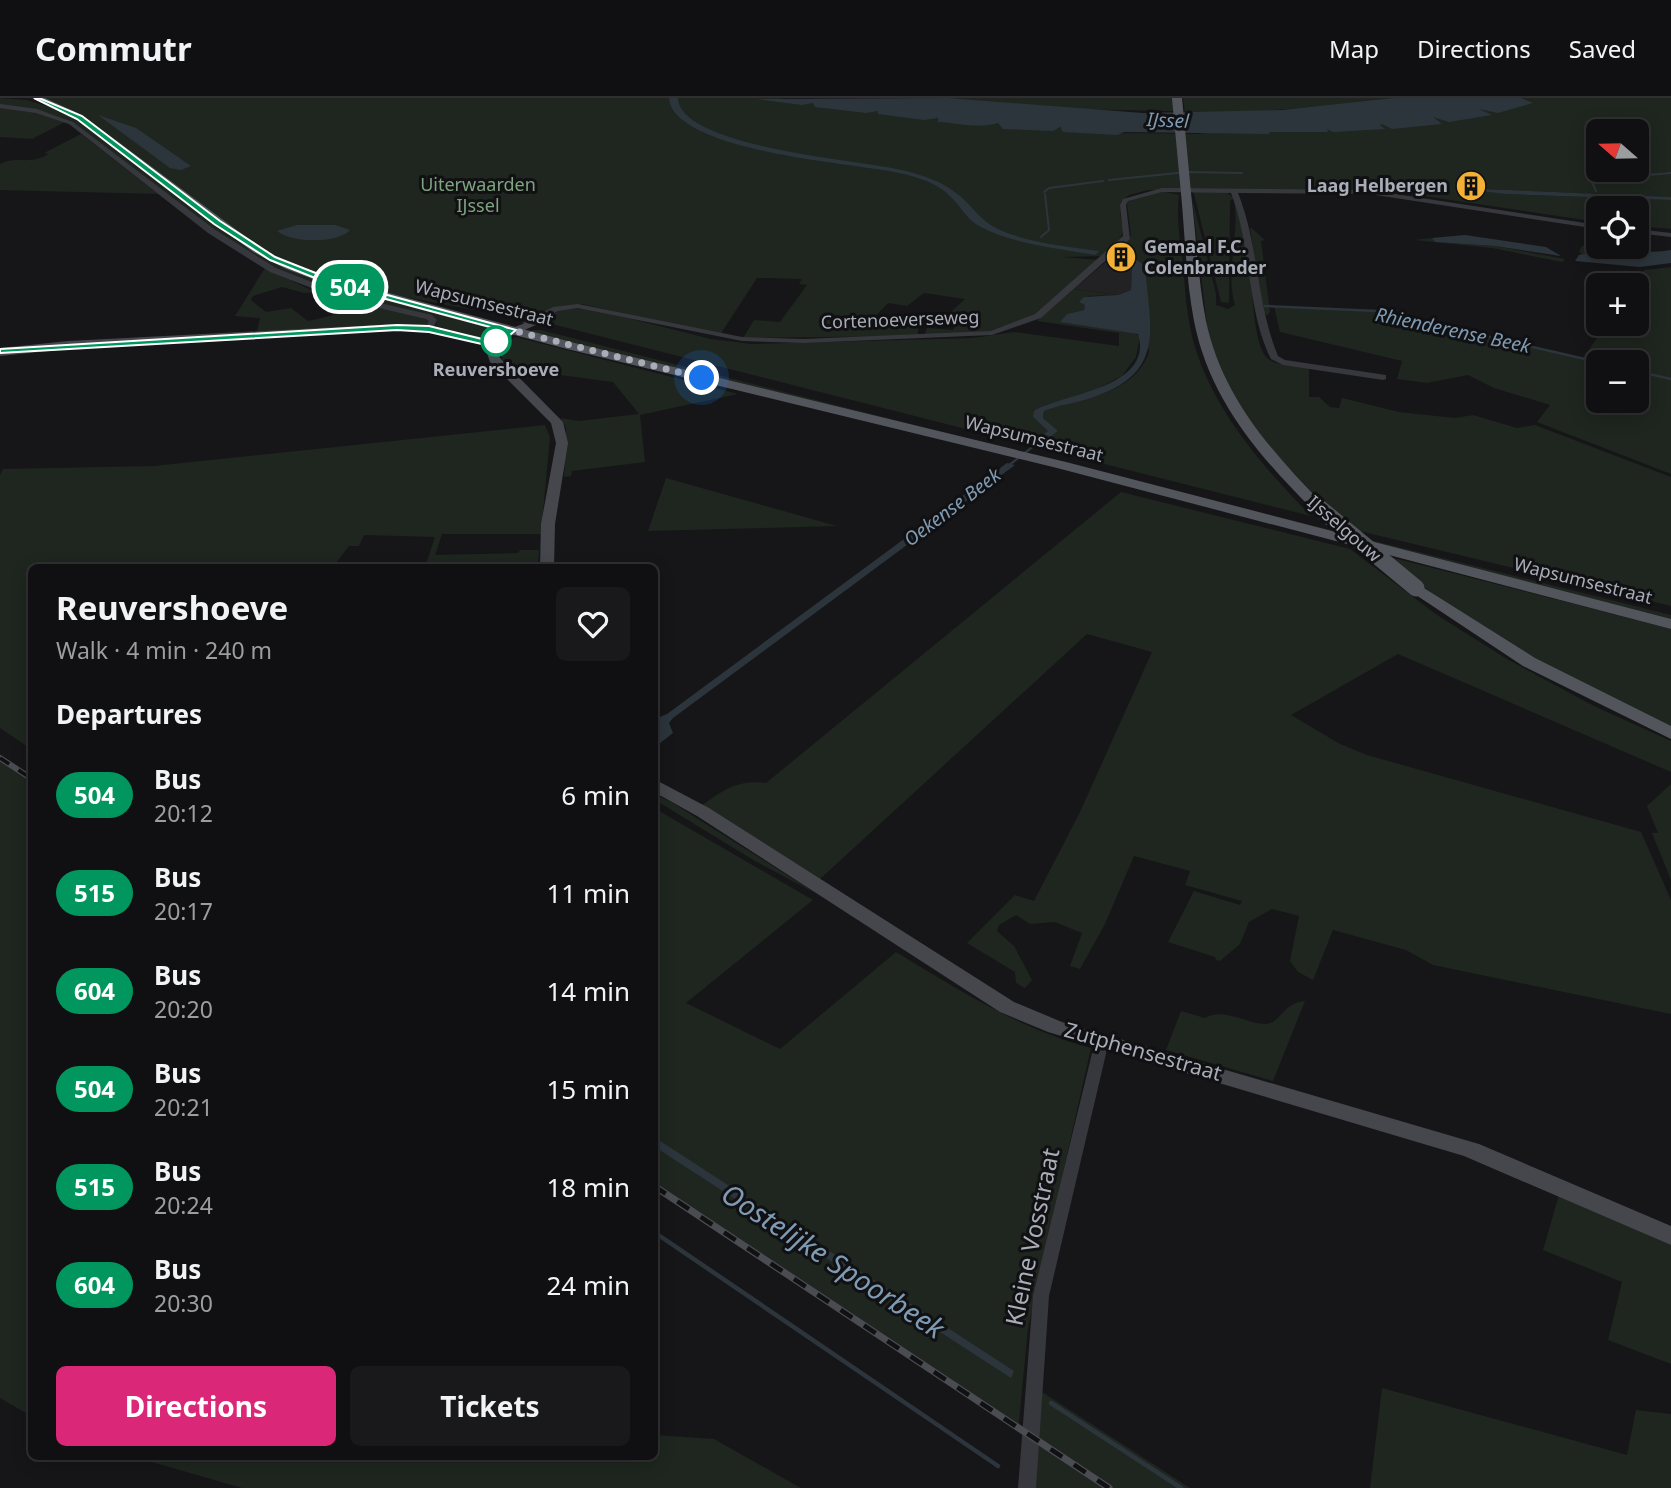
<!DOCTYPE html>
<html lang="en">
<head>
<meta charset="utf-8">
<style>
	:root { --surface:#101012; --page:#19191b; --text:#f1f3f6; --muted:#9c9d9f; --line:#303032; --accent:#db2777 }
	body { margin:0; font-family:"Noto Sans",sans-serif; background:var(--page); color:var(--text); height:100vh; display:flex; flex-direction:column; font-size:26px; white-space:nowrap }
	* { box-sizing:border-box; margin:0 }
	p { font-size:23px; color:var(--muted) }
	.icon { flex:none; width:38px; height:38px; fill:none; stroke:currentColor; stroke-width:2; stroke-linecap:round; stroke-linejoin:round }
	.map { position:relative; flex:1; overflow:hidden }
	.side { position:absolute; left:28px; top:466px; width:630px; height:896px; display:flex; flex-direction:column; background:var(--surface); border-radius:10px; box-shadow:0 4px 18px #0003,0 0 0 2px var(--line) }
	.side>* { flex:none }
	.badge { padding:0 14px; border-radius:23px; font-size:24px; line-height:46px }
	.needle { width:46px; rotate:290deg }
	.buttons { position:absolute; left:1586px; top:21px; display:grid; gap:14px }
	.buttons a { display:grid; place-items:center; width:63px; height:63px; border-radius:10px; background:var(--surface); box-shadow:0 4px 18px #0003,0 0 0 2px var(--line); font-size:35px }
	.you { position:absolute; width:35px; height:35px; margin:-18px; border:5px solid #fff; border-radius:50%; background:#1a73e8; box-shadow:0 0 0 10px #1a73e833 }
	.map>.badge { position:absolute; translate:-50% -50%; box-shadow:0 0 0 4px #fff }
	h2 { padding:0 28px; font-size:26px; line-height:63px }
	.round { display:grid; place-items:center; flex:none; width:74px; height:74px; border-radius:10px; background:var(--page) }
	.head { display:flex; align-items:center; justify-content:space-between; height:119px; padding:0 28px }
	h1 { font-size:33px; font-weight:700; line-height:52px }
	.primary-button { display:flex; gap:14px; margin-top:auto; padding:14px 28px }
	.primary-button a { flex:1; height:80px; border-radius:10px; background:var(--accent); color:#fff; font-size:28px; font-weight:700; line-height:80px; text-align:center }
	.primary-button a+a { background:var(--page); color:var(--text) }
	ul { padding:0; list-style:none }
	li { display:flex; align-items:center; gap:21px; height:98px; padding:0 28px }
	li div { flex:1 }
	li b { display:block; font-size:26px }
	li em { font-style:normal }
	li .badge { min-width:77px; font-weight:700; text-align:center }
	header { display:flex; align-items:center; gap:42px; box-sizing:border-box; height:98px; padding:0 35px; background:var(--surface); border-bottom:2px solid var(--line) }
	header strong { font-size:33px }
	nav { display:flex; gap:38px; margin-inline-start:auto; font-size:24px }
	.map>svg:first-child { display:block }
</style>
</head>
<body>
<header>
<strong>Commutr</strong>
<nav><a>Map</a><a>Directions</a><a>Saved</a></nav>
</header>
<div class="map">
<svg width="1671" height="1390" viewBox="0 0 1671 1390">
	<rect width="100%" height="100%" fill="#161618"/>
	<!-- built -->
	<polygon fill="#222225" points="1115,156 1133,159 1131,192 1118,197 1074,191"/>
	<!-- green -->
	<g fill="#1e261f" fill-rule="evenodd">
		<polygon points="0,0 27,2 69,15 229,137 276,165 503,233 492,242 435,230 437,223 433,219 352,200 282,174 214,132 68,22 39,12 0,7"/>
		<path d="M41,0h737l155,20 188,15 76,1 282,-26 43,-10h149v99l-189,-8 23,5 166,6v29l-35,-3v-18h-38v14l-167,-25 -60,-5 -223,-2 -19,5 -8,7c-4,35 15,22 -18,54l-41,1 37,3 -64,54 -42,17 -69,5 3,-8 26,2 2,-4 -17,-2 27,-25 -41,-6 -17,13 -19,-3 -20,21 50,3v9l-175,2 11,-18 26,2 27,-37 -8,-1 3,-5 -45,-1 -37,57 -138,-31 -60,15 -149,-28 -69,-21 -51,-26 -172,-128zM1598,33h38v39h-38z"/>
		<polygon points="931,0 1173,0 1174,13 1064,11"/>
		<path d="M1183,0h215c-71,9 -142,15 -213,15z"/>
		<polygon points="0,9 40,14 65,24 32,41 0,39"/>
		<path d="M81,36l77,60 -158,-4v-26c17,-9 28,2 49,-10l-5,-1z"/>
		<polygon points="1193,92 1226,94 1234,100 1230,103 1229,205 1221,204"/>
		<path d="M1161,93l18,4c-3,22 1,46 4,69 2,27 4,54 11,80 20,67 69,123 117,172l-274,-69 21,-16 -15,-13 1,-7c36,-13 91,-16 105,-59l-16,-95 -18,-3 16,-18 -4,-33 3,-4z"/>
		<path d="M1192,100l24,96v11l12,4 7,-4c-10,-33 5,-70 -1,-104 4,13 11,27 13,41 5,24 4,101 20,116 9,8 31,8 42,9v30h10l11,10 9,1 3,-10 57,14 56,6 18,-3 44,13 18,-3 136,52v129l-324,-78 -81,-83 -39,-59 -18,-43z"/>
		<polygon points="1250,129 1265,142 1261,143 1270,214 1267,218 1262,212"/>
		<polygon points="1432,140 1436,144 1495,148 1565,161 1562,164 1492,150 1414,142"/>
		<polygon points="1591,147 1629,150 1638,154 1637,157 1582,157 1579,153 1582,148"/>
		<path d="M1671,169v207l-134,-52 13,-17 -56,-17 -26,-13 -41,8 -30,-4 5,-18 -122,-29 -6,-26 104,5 205,47 24,-34h29l-2,-39 10,-15zM1598,264h38v39h-38z"/>
		<polygon points="265,170 315,194 304,195 282,189 253,198 251,202 266,214 291,210 308,223 338,216 332,211 356,204 429,221 429,227 256,237 260,220 235,218"/>
		<polygon points="1074,191 1117,197 1088,198 1084,212 1067,216 1061,224 1134,235 1140,238 1136,259 1122,278 1091,294 1045,307 1033,319 1048,333 1029,347 540,223 561,211 588,210 711,241 752,246 973,240 1014,234 1119,248 1119,235 1037,223"/>
		<polygon points="533,232 541,232 1017,353 755,291 530,234"/>
		<path d="M516,239l222,57 -98,21 5,47 -73,9 -1,5 -7,1 2,-49 -5,-10 18,3 60,-7 -26,-32 -53,-7 -41,4c-11,-12 -24,-20 -16,-36z"/>
		<polygon points="545,327 550,339 541,436 442,436 435,457 518,455 520,452 539,452 538,469 425,469 435,439 364,437 359,448 349,448 333,469 32,469 31,651 0,630 0,377 3,371 154,368"/>
		<polygon points="666,380 837,428 648,433"/>
		<path d="M1121,394l229,57 87,66 70,44 87,47 77,35v31l-273,-118 -107,61 49,29 27,11 274,77 30,68v114l-238,-49 -27,-15 -73,-20 -20,50 -15,-8 -8,-11 9,-45 -27,-7 -23,13 -9,22 -20,17 -4,-1 -1,-3 -47,-15 26,-51 46,14 2,-4 -57,-16 5,-14 -56,-15 -29,68 -25,45 -10,-3 12,-33 -27,-11 -25,2 -14,-9 -17,10 -2,6 17,15 18,34 -7,8 -9,-5 -1,-11 -48,-29 48,-48 19,6 46,-89 72,-160 -65,-18 -267,245 -118,-74c21,-15 37,-26 64,-22z"/>
		<polygon points="1178,394 1671,517 1671,523"/>
		<path d="M1382,457l289,74v101c-102,-49 -201,-104 -289,-175z"/>
		<polygon points="0,658 32,678 31,1318 0,1300"/>
		<polygon points="1671,686 1671,782 1652,735 1658,735 1647,708"/>
		<polygon points="654,696 671,704 817,796 755,763 655,702"/>
		<path d="M654,710l159,92 -127,103 94,46 116,-97c63,38 123,77 195,96l-63,280 -10,104 -363,-243z"/>
		<path d="M1305,903l-32,80 -107,-31 15,-39 24,7c18,-11 40,5 59,6 16,1 19,-22 41,-23z"/>
		<polygon points="1559,1097 1671,1147 1671,1266 1608,1242 1622,1184 1543,1152"/>
		<polygon points="1036,1290 1190,1390 1034,1390"/>
		<polygon points="1382,1290 1627,1357 1636,1312 1671,1316 1671,1390 1370,1390"/>
		<polygon points="655,1337 714,1341 801,1390 242,1390 131,1358 654,1358"/>
	</g>
	<!-- water -->
	<g fill="#2c353c">
		<path d="M669,0h9c0,43 149,60 182,65 34,5 73,10 100,33 13,11 20,24 36,32 31,15 69,18 103,23l-4,4c-38,-7 -79,-10 -114,-28 -14,-7 -19,-19 -30,-30 -21,-22 -61,-26 -90,-30 -38,-6 -189,-21 -192,-69z"/>
		<path d="M947,0l196,15 139,-3 112,-12h127l12,5 -35,10 -19,-4 13,6 -43,7 -16,-5 9,7 -50,5 -10,-5 -2,1 5,4 -52,3 -6,-3 1,3h-58l-1,2 -145,-2 -7,3 -54,-3 -3,-5 -7,4 -50,-2 -5,-6c-21,6 -39,0 -60,-1v-4l-14,2 -46,-6v-3l-12,2 -51,-6 -2,-4 -11,2 -46,-6z"/>
		<polygon points="98,17 136,30 191,68 181,72 170,70"/>
		<polygon points="1482,91 1671,99 1671,102 1505,96 1474,92"/>
		<path d="M297,127h38l15,5c-12,14 -59,13 -73,1z"/>
		<polygon points="1465,137 1546,149 1561,158 1495,148 1435,144 1432,140"/>
		<path d="M1671,152v13l-31,4 -65,-6 4,-6c29,-6 61,0 92,-5z"/>
		<path d="M1133,159l12,9c5,64 22,107 -54,132 -15,5 -32,7 -47,13l-1,7 15,13 -21,16 -8,-2 19,-14 -15,-14 1,-6c25,-17 121,-22 104,-77l-78,-12 7,-8 17,-4 1,-5 -6,-3 5,-5 34,-2 13,-5 1,-24 -5,-6z"/>
		<polygon points="1007,365 1015,367 673,620 669,625 673,635 655,649 655,621 667,616"/>
		<polygon points="654,1039 1014,1273 1011,1280 655,1049"/>
	</g>
	<g fill="none" stroke-linecap="round" stroke-linejoin="round">
		<!-- stream-far2 -->
		<g stroke="#2c353c" stroke-width="2">
			<polyline points="1109,82 1187,74 1242,75"/>
			<polyline points="1596,93 1592,84 1600,81 1671,75"/>
			<polyline points="1044,94 1049,90 1103,83"/>
			<polyline points="1041,139 1049,132 1045,96"/>
		</g>
		<!-- stream-far1 -->
		<g stroke="#2c353c" stroke-width="2.5">
			<polyline points="1265,208 1377,213 1598,264"/>
			<polyline points="1636,273 1671,281"/>
			<polyline points="1008,368 1035,347"/>
		</g>
		<!-- stream -->
		<g stroke="#2c353c" stroke-width="4.5">
			<polyline points="654,1134 998,1368"/>
			<polyline points="1051,1305 1181,1390"/>
		</g>
		<!-- street -->
		<g fill="#37383d" fill-rule="evenodd">
			<polygon points="0,6 37,11 73,24 214,131 276,170 345,197 432,217 437,222 432,233 429,233 425,231 429,223 426,221 340,201 270,174 208,135 69,26 36,15 0,10"/>
			<path d="M1162,90l207,2 229,35v4l-229,-35 -131,-1c21,52 18,110 40,163l7,4 101,15v4l-3,1 -100,-15 -12,-6c-25,-50 -19,-112 -40,-166l-69,-1 -34,9 -2,4 4,34 -89,79 -49,17 -188,8 -62,-2 -164,-33 -20,3 -29,14 -7,-2 31,-16 25,-3 164,33 62,2 187,-8 44,-17 88,-78 -3,-31 3,-6z"/>
			<polygon points="1636,131 1671,135 1671,139 1636,135"/>
			<polygon points="1102,938 1107,939 1109,943 1049,1198 1036,1390 1018,1390 1033,1198 1095,943 1097,939"/>
		</g>
		<!-- secondary -->
		<g fill="#45474d" fill-rule="evenodd">
			<polygon points="528,224 538,226 495,245 500,260 563,324 568,345 555,426 554,469 540,469 541,426 556,345 551,325 490,264 484,247 440,236 397,232 68,251 0,258 0,250 68,243 397,226 440,230 485,240"/>
			<polygon points="654,681 709,710 1014,904 1062,924 1479,1046 1671,1128 1671,1147 1464,1058 1048,934 1000,914 697,718 654,694"/>
		</g>
		<!-- primary -->
		<g fill="#53555c" fill-rule="evenodd">
			<polygon points="32,0 45,0 82,17 261,150 294,167 337,181 575,245 1066,364 1671,521 1671,531 1057,370 567,251 329,187 286,171 253,154 76,21"/>
			<path d="M1186,92l5,3c5,42 7,86 15,128 16,75 64,129 116,182v6h-10c-54,-54 -103,-111 -118,-188 -8,-42 -9,-85 -13,-128z"/>
			<polygon points="1416,485 1535,560 1671,628 1671,641 1523,568 1410,493 1410,487"/>
		</g>
		<!-- rail-far1 casing -->
		<g stroke="#4a4c52" stroke-width="6">
			<polyline id="rail-far1" points="0,660 32,681"/>
		</g>
		<!-- rail casing -->
		<g stroke="#4a4c52" stroke-width="7">
			<polyline id="rail" points="654,1088 1109,1390"/>
		</g>
		<!-- rail-far1 -->
		<use href="#rail-far1" stroke="#111113" stroke-width="3.5" stroke-dasharray="11" stroke-linecap="butt"/>
		<!-- rail -->
		<use href="#rail" stroke="#111113" stroke-width="4.5" stroke-dasharray="14" stroke-linecap="butt"/>
		<!-- primary-bridge-far1 -->
		<polyline stroke="#53555c" stroke-width="10" points="1177,0 1186,95"/>
		<!-- primary-bridge -->
		<polyline stroke="#53555c" stroke-width="17" points="1317,408 1416,490"/>
	</g>
	<!-- line -->
	<polygon fill="#00965e" stroke="#fff" stroke-width="2" points="34,0 39,0 82,18 220,123 275,159 336,183 516,232 500,245 486,247 429,234 397,232 0,255 0,251 397,227 429,228 486,242 505,233 330,186 270,162 214,126 77,21"/>
	<g fill="none" stroke-linecap="round" stroke-linejoin="round">
		<!-- walk -->
		<polyline stroke="#a8adb8" stroke-width="7" stroke-dasharray="0 12.6" points="496,243 519,234 702,280"/>
	</g>
	<!-- icons -->
	<defs>
		<g id="building-disc" transform="scale(1.575)"><circle r="9.5" fill="#f2b134" stroke="#111113"/><path d="M-4-6H4V6H1V3H-1V6H-4ZM-2.5-4.3h1.7v1.8h-1.7ZM.8-4.3h1.7v1.8H.8ZM-2.5-1h1.7V.8h-1.7ZM.8-1h1.7V.8H.8Z" fill="#111"/></g>
	</defs>
	<g fill-rule="evenodd">
		<use href="#building-disc" x="1471" y="88"/>
		<use href="#building-disc" x="1121" y="159"/>
	</g>
	<!-- markers -->
	<circle fill="#fff" stroke="#00965e" stroke-width="3.5" cx="496" cy="243" r="14"/>
	<g text-anchor="middle" stroke-width="6" stroke-linejoin="round" paint-order="stroke">
		<!-- far-park labels -->
		<g font-size="18" fill="#7fa381" stroke="#111113">
			<text x="478" y="93">Uiterwaarden<tspan x="478" dy="21">IJssel</tspan></text>
		</g>
		<!-- far-poi labels -->
		<g font-size="18" font-weight="bold" fill="#a8adb8" stroke="#111113" text-anchor="end">
			<text x="1448" y="94">Laag Helbergen</text>
			<text x="1144" y="155" text-anchor="start">Gemaal F.C.<tspan x="1144" dy="21">Colenbrander</tspan></text>
		</g>
		<!-- far-street labels -->
		<g font-size="18" fill="#a8adb8" stroke="#111113">
			<text transform="translate(484 205) rotate(14)" y="6">Wapsumsestraat</text>
			<text transform="translate(900 222) rotate(-2)" y="6">Cortenoeverseweg</text>
			<text transform="translate(1034 341) rotate(14)" y="6">Wapsumsestraat</text>
			<text transform="translate(1344 431) rotate(41)" y="6">IJsselgouw</text>
			<text transform="translate(1583 483) rotate(14)" y="6">Wapsumsestraat</text>
		</g>
		<!-- far-stop labels -->
		<g font-size="18" font-weight="bold" fill="#a8adb8" stroke="#111113">
			<text x="496" y="278">Reuvershoeve</text>
		</g>
		<!-- far-water labels -->
		<g font-size="19" font-style="italic" fill="#7f9bb3" stroke="#111113">
			<text transform="translate(1168 22) rotate(3)" y="7">IJssel</text>
			<text transform="translate(1453 232) rotate(12)" y="7">Rhienderense Beek</text>
			<text transform="translate(952 409) rotate(-37)" y="7">Oekense Beek</text>
		</g>
		<!-- street labels -->
		<g font-size="21" fill="#a8adb8" stroke="#111113">
			<text transform="translate(1143 954) rotate(16)" y="7">Zutphensestraat</text>
		</g>
		<!-- near-street labels -->
		<g font-size="24" fill="#a8adb8" stroke="#111113">
			<text transform="translate(1033 1139) rotate(-78)" y="8">Kleine Vosstraat</text>
		</g>
		<!-- near-water labels -->
		<g font-size="28" font-style="italic" fill="#7f9bb3" stroke="#111113">
			<text transform="translate(833 1163) rotate(33)" y="10">Oostelijke Spoorbeek</text>
		</g>
	</g>
</svg>
<div class="buttons">
<a><svg class="needle" viewBox="-14 -14 28 28"><path d="M0-13l5 13h-10z" fill="#e53935"/><path d="M0 13l5-13h-10z" fill="#9c9d9f"/></svg></a>
<a><svg class="icon" aria-label="locate" viewBox="0 0 24 24"><circle cx="12" cy="12" r="6"/><path d="M12 2v4M12 18v4M2 12h4M18 12h4"/></svg></a>
<a>+</a>
<a>−</a>
</div>
<div class="you" style="left:702px;top:280px"></div>
<b class="badge" style="left:350px;top:189px;background:#00965e;color:#fff">504</b>
<section class="side">
<div class="head"><div><h1>Reuvershoeve</h1><p>Walk · 4 min · 240 m</p></div><a class="round"><svg class="icon" aria-label="heart" viewBox="0 0 24 24"><path d="M12 20l-8-8c-3-5 5-10 8-4 3-6 11-1 8 4z"/></svg></a></div>
<h2>Departures</h2>
<ul>
<li><span class="badge" style="background:#00965e;color:#fff">504</span><div><b>Bus</b><p>20:12</p></div><em>6 min</em></li>
<li><span class="badge" style="background:#00965e;color:#fff">515</span><div><b>Bus</b><p>20:17</p></div><em>11 min</em></li>
<li><span class="badge" style="background:#00965e;color:#fff">604</span><div><b>Bus</b><p>20:20</p></div><em>14 min</em></li>
<li><span class="badge" style="background:#00965e;color:#fff">504</span><div><b>Bus</b><p>20:21</p></div><em>15 min</em></li>
<li><span class="badge" style="background:#00965e;color:#fff">515</span><div><b>Bus</b><p>20:24</p></div><em>18 min</em></li>
<li><span class="badge" style="background:#00965e;color:#fff">604</span><div><b>Bus</b><p>20:30</p></div><em>24 min</em></li>
</ul>
<div class="primary-button"><a>Directions</a><a>Tickets</a></div>
</section>
</div>
</body>
</html>
